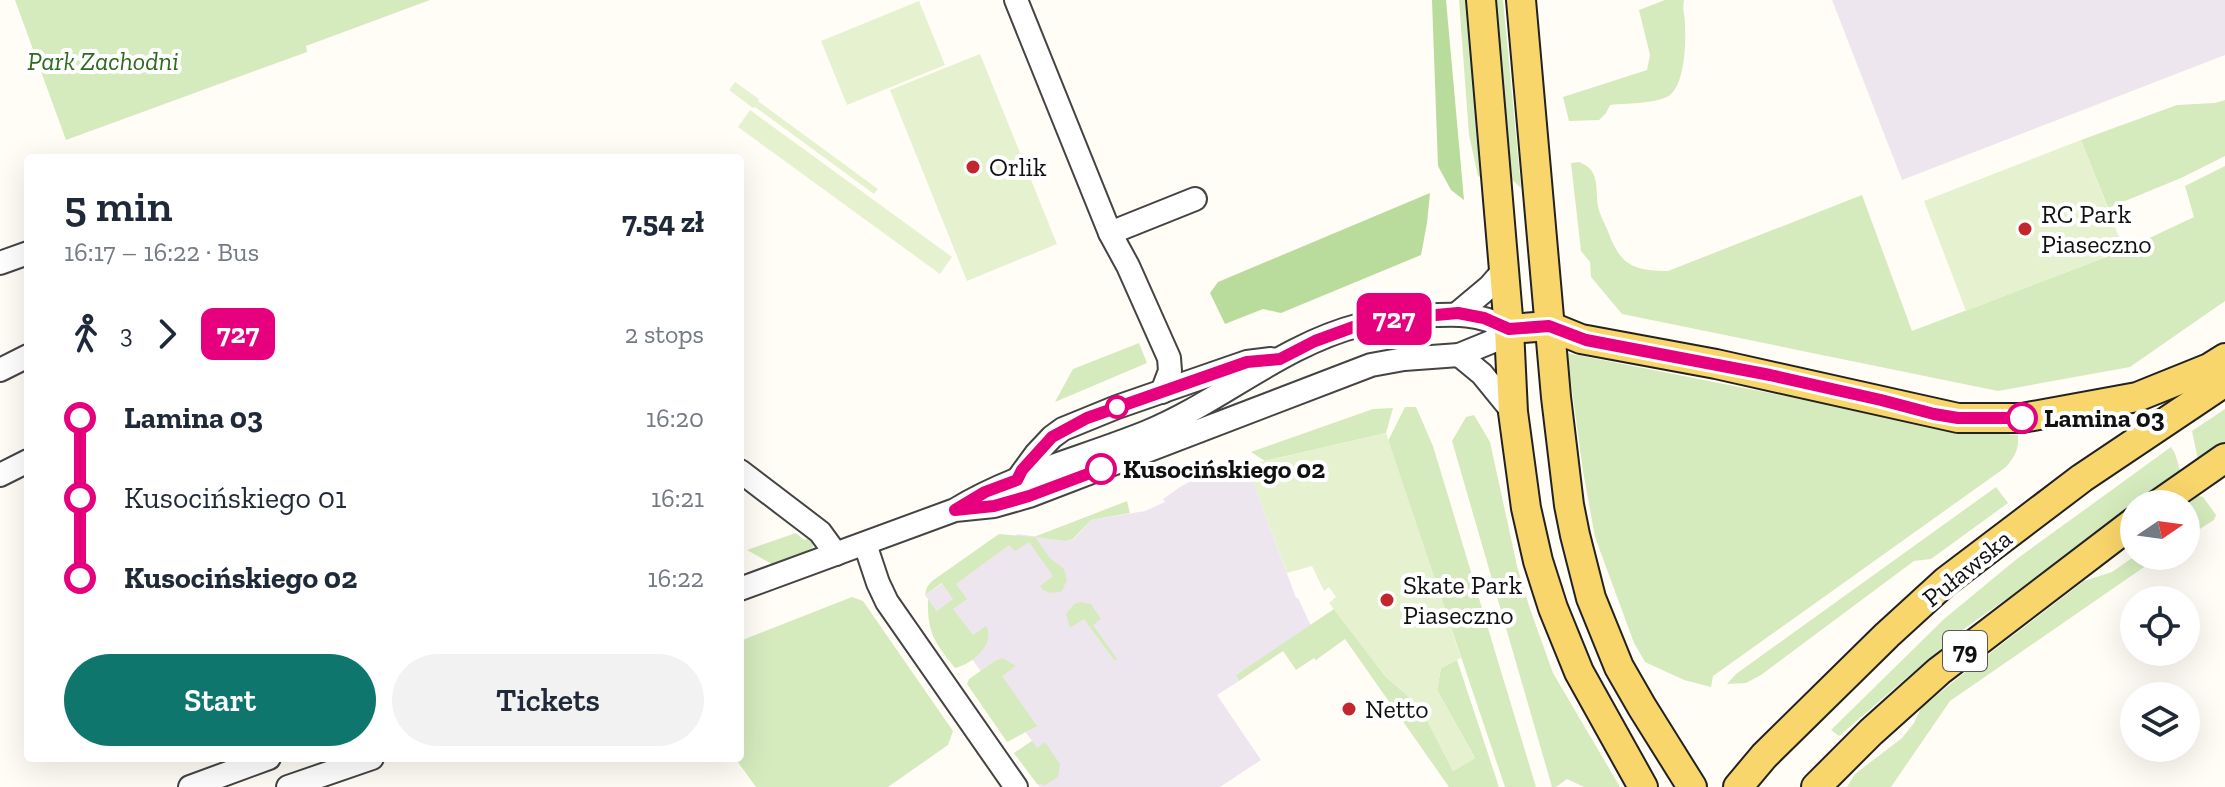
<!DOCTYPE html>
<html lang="en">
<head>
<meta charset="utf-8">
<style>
	:root { --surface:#fff; --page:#f2f2f3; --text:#1f2937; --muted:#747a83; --accent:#0f766e }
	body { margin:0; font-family:"Zilla Slab",serif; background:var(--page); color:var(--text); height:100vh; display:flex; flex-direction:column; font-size:30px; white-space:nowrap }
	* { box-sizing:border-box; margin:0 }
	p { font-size:26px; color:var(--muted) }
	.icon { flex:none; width:44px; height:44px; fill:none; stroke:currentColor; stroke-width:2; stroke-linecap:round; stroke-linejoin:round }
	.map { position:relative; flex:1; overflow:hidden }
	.sheet { position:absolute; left:24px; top:154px; width:720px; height:608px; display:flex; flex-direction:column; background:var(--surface); border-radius:8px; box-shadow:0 8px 32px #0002 }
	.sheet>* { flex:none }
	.badge { padding:0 16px; border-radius:12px; font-size:28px; line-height:52px }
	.needle { width:52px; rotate:77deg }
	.fabs { position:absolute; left:2120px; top:490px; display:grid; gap:16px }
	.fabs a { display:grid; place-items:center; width:80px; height:80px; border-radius:50%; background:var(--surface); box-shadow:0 8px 32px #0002; font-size:40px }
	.map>.badge { position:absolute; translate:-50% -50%; box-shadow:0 0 0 4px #fff }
	.legs { display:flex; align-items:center; gap:12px; height:88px; padding:0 40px; font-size:26px }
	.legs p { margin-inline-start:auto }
	.headline { display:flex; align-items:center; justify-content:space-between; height:136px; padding:0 40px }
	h1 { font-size:44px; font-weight:600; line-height:60px }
	.button { display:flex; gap:16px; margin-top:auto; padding:16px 40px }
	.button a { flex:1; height:92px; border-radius:48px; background:var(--accent); color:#fff; font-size:32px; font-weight:600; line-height:92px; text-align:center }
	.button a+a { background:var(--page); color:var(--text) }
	ul { padding:0 40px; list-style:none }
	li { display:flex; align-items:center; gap:28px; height:80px; font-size:30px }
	li i { display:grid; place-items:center; width:12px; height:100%; margin:0 10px; background:currentColor }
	li i::after { content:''; width:20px; height:20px; margin:-10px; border:6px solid; border-radius:50%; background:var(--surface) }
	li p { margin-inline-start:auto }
	li:first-child i { background:linear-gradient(#0000 50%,currentColor 0) }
	li:last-child i { background:linear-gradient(currentColor 50%,#0000 0) }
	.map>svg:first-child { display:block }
</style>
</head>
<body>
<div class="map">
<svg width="2225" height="787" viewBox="0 0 2225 787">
	<rect width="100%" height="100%" fill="#fffdf5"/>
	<!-- industrial -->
	<g fill="#eee6ef">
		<polygon points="1832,0 2225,0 2225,55 1902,180"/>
		<polygon points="1249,470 1296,598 1298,598 1311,626 1236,675 1239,681 1217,695 1261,760 1220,787 1040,787 1014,753 1032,741 925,595 1018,534 1066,541 1074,539 1091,520 1145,511 1165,502 1163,499 1180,487 1203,474 1229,475"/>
	</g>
	<!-- green -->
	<g fill="#d5ebbd">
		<polygon points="15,0 430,0 306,46 307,52 66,140"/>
		<polygon points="1459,0 1469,0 1483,178 1478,176 1469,135"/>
		<polygon points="1494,0 1503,0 1521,188 1510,178"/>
		<path d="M1665,0h19c-2,9 1,16 1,25 1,18 0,63 -18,72 -16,7 -40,6 -57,8l-4,8 -7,7 -30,1 -6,-24 84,-27 3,-15 -11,-45z"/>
		<polygon points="2225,100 2225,156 2181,178 2108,208 2081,140 2177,105 2215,103"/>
		<path d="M1579,162c22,8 16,27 19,44 1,7 6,16 9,23 13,35 24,42 61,42l194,-76 50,136 212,-81 70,-33 -9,-31 40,-20v135l-95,66 -132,24 -376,-77 -31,-37 -1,-15 -9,-11 -10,-88z"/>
		<polygon points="1139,343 1147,363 1055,402 1073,369"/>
		<path d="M1567,353l391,77 60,5c1,15 -3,21 -12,32l-293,209 -2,11 -27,-7 -39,-18 -11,-19 -39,-106 -12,-66z"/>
		<polygon points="1405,407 1416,407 1433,446 1536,787 1505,787 1388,441"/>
		<polygon points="1393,408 1386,433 1265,461 1251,452 1373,409"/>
		<polygon points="2225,409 2225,444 2198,460 2192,431"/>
		<polygon points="1474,415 1490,442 1517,566 1530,609 1553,673 1620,787 1584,787 1567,779 1556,787 1552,787 1452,441 1466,417"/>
		<path d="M2171,447c8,11 6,21 12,28l-42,29h-7v5l-173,122 -122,105 -8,-6 113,-111 74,-61z"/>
		<polygon points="1996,487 2008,503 1931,559 1914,561 1761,675 1746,683 1727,684 1736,674"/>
		<path d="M2199,496l4,1 13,18 -2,5 -19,12c-10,-14 -14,-27 4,-36z"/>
		<path d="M1127,501l3,12 -39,7 -18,19 -7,2 -31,-4 15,21 14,11 3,11 -5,11c-9,3 -16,3 -22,-5l13,-10 -24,-34 -14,9 -6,-6 -53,39 11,15 -14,10 20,26 13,-9c10,18 -14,38 -31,42 -21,-26 -28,-36 -27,-69l9,12 16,-12 -11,-16 -17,12 2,-8 5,-6 67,-47 35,3z"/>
		<polygon points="796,533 804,540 812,537 813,547 809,550 772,564 747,550"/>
		<polygon points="2135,556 2160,556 1950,701 1891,787 1847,787 1855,774 1902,738 1914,723 1921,708 1959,677 2084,581 2112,572"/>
		<polygon points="852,597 863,601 953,731 948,745 888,787 756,787 735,758 740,758 740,641"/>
		<polygon points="1080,602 1091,604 1101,619 1093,625 1117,659 1115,661 1084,619 1070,628 1066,614 1074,604"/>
		<polygon points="1334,609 1386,677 1420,706 1453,771 1475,758 1437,690 1441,668 1457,660 1499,787 1449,787 1345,639 1316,660 1314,658 1296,670 1283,651 1239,681 1236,675"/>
		<polygon points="1003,658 1016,666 1002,676 1037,726 1007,742 967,684 969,679 995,661"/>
		<polygon points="1032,741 1037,748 1045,742 1060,764 1058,777 1045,785 1037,784 1014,753"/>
	</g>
	<!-- forest -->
	<g fill="#b9dc9c">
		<polygon points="1432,0 1446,0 1464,200 1451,190 1438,166"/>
		<polygon points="1430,193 1427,223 1421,255 1281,313 1263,309 1225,324 1210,293 1218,282"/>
	</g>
	<!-- pitch -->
	<g fill="#e6f2cf">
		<polygon points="919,1 945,65 847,105 821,41"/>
		<polygon points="980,54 1057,244 967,281 890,90"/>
		<polygon points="735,82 759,99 758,101 878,189 874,194 755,107 753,108 729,90"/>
		<polygon points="750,110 952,257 940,274 738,127"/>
		<polygon points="2081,140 2124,250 1966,311 1924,201"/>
		<polygon points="1386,433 1461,658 1441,668 1437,690 1475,758 1453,771 1420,706 1386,677 1329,603 1336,597 1329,587 1324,591 1312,566 1287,573 1247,465"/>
	</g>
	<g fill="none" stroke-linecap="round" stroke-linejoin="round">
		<!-- minor casing -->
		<g stroke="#444" stroke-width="26">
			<g id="minor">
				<polyline points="1016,0 1110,233 1128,266 1169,358 1170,371 1162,392"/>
				<polyline points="1110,233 1195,199"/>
				<polyline points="0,263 28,253"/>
				<polyline points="1458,313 1489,287 1504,270"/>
				<polyline points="1459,355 1482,374 1513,412"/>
				<polyline points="0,370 28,356"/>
				<polyline points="740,471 820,532 836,554"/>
				<polyline points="0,475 28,461"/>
				<polyline points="1017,480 1036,454 1052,437 1063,429 1117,407 1247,362 1271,359"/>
				<polyline points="865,544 878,583 887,602 1016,787"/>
				<path d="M740,589l215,-79c59,-36 128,-52 192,-78 73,-30 135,-87 213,-107 19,-5 40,-7 60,-9 34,-2 58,-4 89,13l-18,13 -32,13 -55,4 -33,6 -342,131 -35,10 -39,4"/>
				<polyline points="190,787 269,758"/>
				<polyline points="288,787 372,758"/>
			</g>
		</g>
		<!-- major casing -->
		<g stroke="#222" stroke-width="32">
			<g id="major">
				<polyline points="1481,0 1509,329 1513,412 1526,508 1538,561 1553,608 1579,672 1643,787"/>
				<polyline points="1521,0 1556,397 1569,505 1575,535 1591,598 1619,667 1642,707 1692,787"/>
				<polyline points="1509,329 1549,326 1581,339 1716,364 1958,418 2022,418 2137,397 2209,368 2225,358"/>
				<polyline points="2159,504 2225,458"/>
				<polyline points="1738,787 1764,756 1887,635 1945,582 2082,478 2225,382"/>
				<polyline points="1816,787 1871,732 1939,671 2134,522"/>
			</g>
		</g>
		<!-- minor -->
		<use href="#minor" stroke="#fff" stroke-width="22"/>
		<!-- major -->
		<use href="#major" stroke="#f9d66b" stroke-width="28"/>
	</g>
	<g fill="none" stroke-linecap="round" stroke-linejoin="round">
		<!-- line-1 casing -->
		<g stroke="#fff" stroke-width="18">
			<polyline id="line-1" points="1101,469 1029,496 994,506 955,510 985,492 1017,480 1022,470 1052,437 1087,418 1247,362 1280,359 1315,341 1359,325 1392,319 1458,313 1484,318 1509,329 1549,326 1586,340 1770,375 1881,400 1934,414 1958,418 2022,418"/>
		</g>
		<!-- line-1 -->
		<use href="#line-1" stroke="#e6007e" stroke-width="12"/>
	</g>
	<!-- markers -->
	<g fill="#c4262e" stroke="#fff" stroke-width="3">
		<circle cx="973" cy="167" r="8"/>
		<circle cx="2025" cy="229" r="8"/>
		<circle cx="1387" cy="600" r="8"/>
		<circle cx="1349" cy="709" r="8"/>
	</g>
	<g fill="#fff" stroke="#e6007e" stroke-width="4">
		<circle cx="1117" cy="407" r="10"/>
		<circle cx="2022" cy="418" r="14"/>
		<circle cx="1101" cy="469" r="14"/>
	</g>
	<g text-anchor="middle" stroke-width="8" stroke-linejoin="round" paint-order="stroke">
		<!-- shield labels -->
		<rect fill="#fff" stroke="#585858" stroke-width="2" x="1943" y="631" width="44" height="40" rx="6"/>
		<g font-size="24" font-weight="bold" fill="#111">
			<text x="1965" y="659">79</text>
		</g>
		<!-- park labels -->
		<g font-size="26" font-style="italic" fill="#2f6b1f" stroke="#fff">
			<text x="103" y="70">Park Zachodni</text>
		</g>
		<!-- poi labels -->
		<g font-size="26" fill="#111" stroke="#fff" text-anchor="start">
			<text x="989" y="176">Orlik</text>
			<text x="2041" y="223">RC Park<tspan x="2041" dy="30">Piaseczno</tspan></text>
			<text x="1403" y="594">Skate Park<tspan x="1403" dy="30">Piaseczno</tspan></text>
			<text x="1365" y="718">Netto</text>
		</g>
		<!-- stop labels -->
		<g font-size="26" font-weight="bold" fill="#111" stroke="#fff" text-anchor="start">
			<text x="2044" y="427">Lamina 03</text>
			<text x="1123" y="478">Kusocińskiego 02</text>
		</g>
		<!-- street labels -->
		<g font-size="26" fill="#111" stroke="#fff">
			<text transform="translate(1967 568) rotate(-39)" y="9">Puławska</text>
		</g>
	</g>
</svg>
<div class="fabs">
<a><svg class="needle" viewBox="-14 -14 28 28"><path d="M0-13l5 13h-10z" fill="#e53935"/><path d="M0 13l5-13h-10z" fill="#747a83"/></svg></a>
<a><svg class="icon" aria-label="locate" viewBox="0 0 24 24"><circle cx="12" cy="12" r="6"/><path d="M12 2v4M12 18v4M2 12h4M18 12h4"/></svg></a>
<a><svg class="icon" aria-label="layers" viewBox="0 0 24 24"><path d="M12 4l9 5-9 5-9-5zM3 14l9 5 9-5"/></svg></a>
</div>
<b class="badge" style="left:1394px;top:319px;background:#e6007e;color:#fff">727</b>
<section class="sheet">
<div class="headline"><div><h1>5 min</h1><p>16:17 – 16:22 · Bus</p></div><b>7.54 zł</b></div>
<div class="legs"><svg class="icon" aria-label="walk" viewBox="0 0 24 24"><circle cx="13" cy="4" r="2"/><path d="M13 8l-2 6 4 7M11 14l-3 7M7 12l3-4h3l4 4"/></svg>3<svg class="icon" aria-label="forward" viewBox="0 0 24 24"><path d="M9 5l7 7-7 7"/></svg><b class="badge" style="background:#e6007e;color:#fff">727</b><p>2 stops</p></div>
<ul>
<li><i style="color:#e6007e"></i><b>Lamina 03</b><p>16:20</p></li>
<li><i style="color:#e6007e"></i><span>Kusocińskiego 01</span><p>16:21</p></li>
<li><i style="color:#e6007e"></i><b>Kusocińskiego 02</b><p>16:22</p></li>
</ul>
<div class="button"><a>Start</a><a>Tickets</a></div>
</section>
</div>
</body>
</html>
